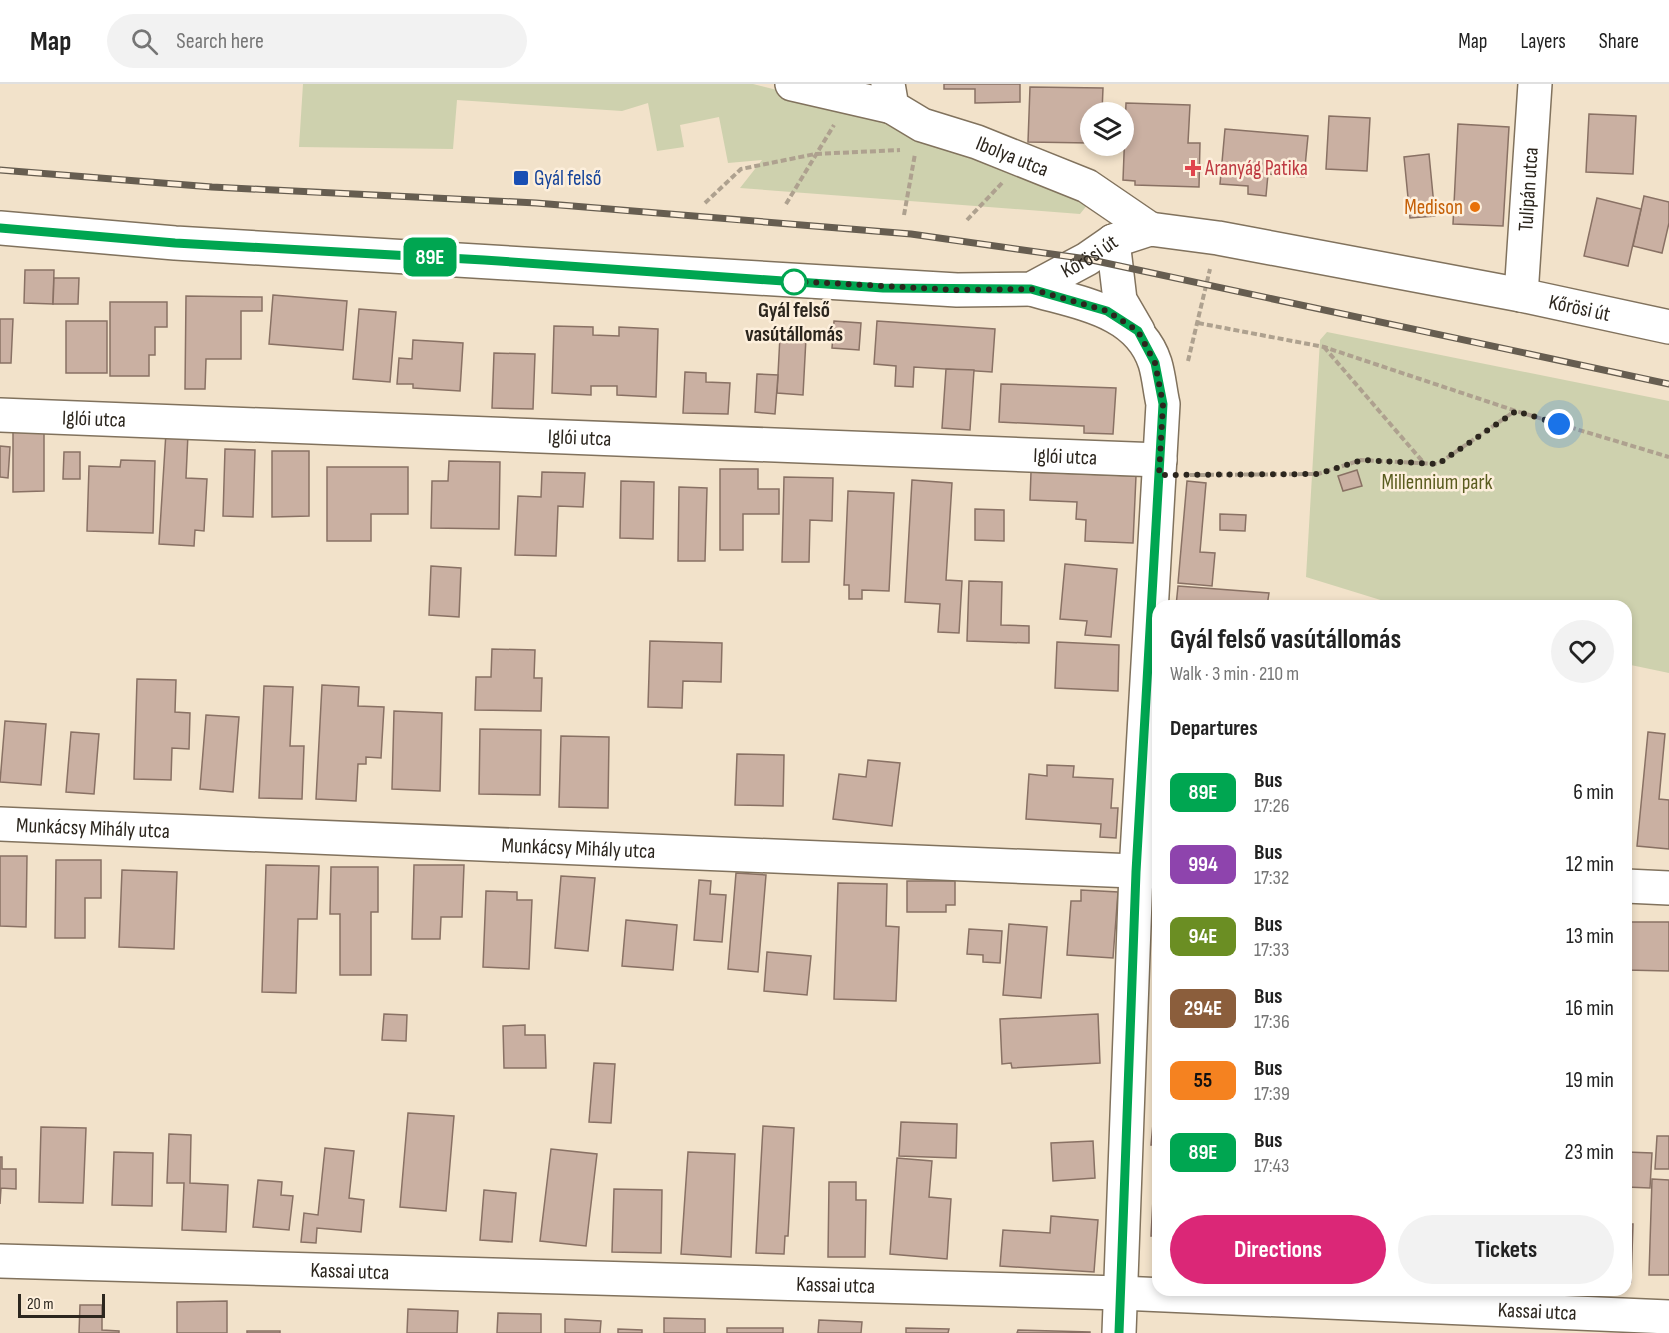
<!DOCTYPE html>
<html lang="en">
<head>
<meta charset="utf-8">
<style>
	:root { --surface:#fff; --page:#f2f2f2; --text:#222; --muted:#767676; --line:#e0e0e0; --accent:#db2777 }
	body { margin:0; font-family:"Sofia Sans Condensed",sans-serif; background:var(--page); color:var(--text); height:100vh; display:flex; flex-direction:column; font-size:22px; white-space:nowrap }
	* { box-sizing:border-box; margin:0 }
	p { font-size:20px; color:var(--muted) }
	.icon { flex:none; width:33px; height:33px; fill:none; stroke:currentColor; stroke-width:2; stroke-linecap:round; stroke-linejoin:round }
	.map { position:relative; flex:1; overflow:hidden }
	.panel { position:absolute; left:1152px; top:516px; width:480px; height:696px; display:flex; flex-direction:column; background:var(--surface); border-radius:18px; box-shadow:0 3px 9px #0003 }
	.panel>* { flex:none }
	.badge { padding:0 12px; border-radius:9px; font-size:21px; line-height:39px }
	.controls { position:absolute; left:1080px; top:18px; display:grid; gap:12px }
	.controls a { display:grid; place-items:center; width:54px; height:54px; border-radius:50%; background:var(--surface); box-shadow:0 3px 9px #0003; font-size:30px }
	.scale { position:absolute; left:18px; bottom:15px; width:87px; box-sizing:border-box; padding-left:6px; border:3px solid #2c261e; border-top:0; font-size:16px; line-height:21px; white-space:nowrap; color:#2c261e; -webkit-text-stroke:4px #fdefdc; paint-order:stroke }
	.you { position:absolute; width:30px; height:30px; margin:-15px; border:4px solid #fff; border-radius:50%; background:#1a73e8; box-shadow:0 0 0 9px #1a73e833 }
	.map>.badge { position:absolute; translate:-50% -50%; box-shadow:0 0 0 3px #fff }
	h2 { padding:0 18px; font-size:22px; line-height:54px }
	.round { display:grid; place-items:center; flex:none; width:63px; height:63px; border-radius:32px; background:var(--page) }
	.summary { display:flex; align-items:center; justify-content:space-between; height:102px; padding:0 18px }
	h1 { font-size:28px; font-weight:700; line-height:45px }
	.primary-button { display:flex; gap:12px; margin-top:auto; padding:12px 18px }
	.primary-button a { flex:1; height:69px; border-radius:36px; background:var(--accent); color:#fff; font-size:24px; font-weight:700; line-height:69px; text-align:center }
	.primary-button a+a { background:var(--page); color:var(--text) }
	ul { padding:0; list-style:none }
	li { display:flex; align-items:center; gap:18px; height:72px; padding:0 18px }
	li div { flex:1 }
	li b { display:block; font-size:22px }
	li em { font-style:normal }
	li .badge { min-width:66px; font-weight:700; text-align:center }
	header { display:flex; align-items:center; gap:36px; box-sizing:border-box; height:84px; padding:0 30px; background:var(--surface); border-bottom:2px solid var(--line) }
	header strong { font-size:28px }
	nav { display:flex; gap:33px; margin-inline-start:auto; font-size:21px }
	.search { width:420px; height:54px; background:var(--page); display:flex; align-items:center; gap:15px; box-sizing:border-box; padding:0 21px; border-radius:33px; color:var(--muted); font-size:22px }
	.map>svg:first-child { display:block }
</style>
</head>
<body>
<header>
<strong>Map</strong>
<div class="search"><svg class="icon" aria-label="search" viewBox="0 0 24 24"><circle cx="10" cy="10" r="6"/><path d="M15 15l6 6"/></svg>Search here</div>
<nav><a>Map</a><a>Layers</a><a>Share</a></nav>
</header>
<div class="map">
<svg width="1669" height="1249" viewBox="0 0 1669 1249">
	<rect width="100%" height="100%" fill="#f2e2ca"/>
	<!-- green -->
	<g fill="#ced1ae">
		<polygon points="303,0 753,0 865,28 1088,120 1080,130 740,104 762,76 728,79 719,33 680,41 684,63 657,67 648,19 622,27 457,16 453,65 299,63"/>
		<polygon points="1327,248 1669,317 1669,589 1626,580 1626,522 1400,522 1306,493 1320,256"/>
	</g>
	<!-- building -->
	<g fill="#cab0a2" stroke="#897164" stroke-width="1.5">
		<polygon points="944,0 1020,0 1020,18 975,19 975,5 944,5"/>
		<polygon points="1030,3 1103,4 1102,28 1090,28 1090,59 1028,58"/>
		<polygon points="1126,19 1190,21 1188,59 1200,59 1199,103 1135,101 1135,97 1123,96"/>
		<polygon points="1589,30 1636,32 1633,90 1586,88"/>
		<polygon points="1329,32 1370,34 1367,87 1326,85"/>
		<polygon points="1458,40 1509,43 1503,142 1453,140"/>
		<polygon points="1225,45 1308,52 1304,93 1268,90 1266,112 1248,110 1248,102 1220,100"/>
		<polygon points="1429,70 1435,132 1410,134 1404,73"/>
		<polygon points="1644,112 1669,118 1669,139 1662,169 1633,162"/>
		<polygon points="1597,114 1641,125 1628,182 1584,172"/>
		<polygon points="25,186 54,186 53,220 24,219"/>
		<polygon points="54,194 79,194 78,220 53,220"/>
		<polygon points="273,211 347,217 343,266 269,260"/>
		<polygon points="186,212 262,213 262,227 241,227 241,275 206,275 205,305 185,305"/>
		<polygon points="110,218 167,218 167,243 155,243 155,271 149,271 149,292 110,292"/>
		<polygon points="359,225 396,228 390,298 353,295"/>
		<polygon points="0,235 13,235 11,279 0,279"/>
		<rect x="66" y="237" width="41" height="52"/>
		<polygon points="834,237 861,239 859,266 832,264"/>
		<polygon points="877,237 995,245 992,288 914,283 913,303 895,302 896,282 874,280"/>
		<polygon points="554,242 593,243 593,251 619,252 619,243 658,245 656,313 617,311 617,302 591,302 591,311 552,309"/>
		<polygon points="780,252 806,254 803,311 777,309"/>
		<polygon points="413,256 463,259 460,307 413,304 413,300 397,300 399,274 412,275"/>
		<polygon points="494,269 535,270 533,325 492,324"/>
		<polygon points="946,285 974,286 970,346 942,344"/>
		<polygon points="685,288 706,289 706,298 730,299 728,330 683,329"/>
		<polygon points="757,290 778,291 775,330 755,328"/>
		<polygon points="1001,300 1116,304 1113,350 1084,349 1084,342 999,338"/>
		<polygon points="13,346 44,347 44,407 13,408"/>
		<polygon points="166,348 188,350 186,394 207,395 204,447 195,446 194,462 159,460"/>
		<polygon points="0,362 10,363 8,394 0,393"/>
		<polygon points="225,365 255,366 253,433 223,432"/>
		<polygon points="272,367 309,367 309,432 272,433"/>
		<polygon points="64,368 80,368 80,395 63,395"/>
		<polygon points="121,376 155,377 153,449 87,447 89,382 120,383"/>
		<polygon points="449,377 500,378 499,445 431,444 432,397 448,397"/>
		<polygon points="327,383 408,383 408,430 371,430 371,457 327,457"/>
		<polygon points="720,385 758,385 758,405 779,405 779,430 743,430 743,466 720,466"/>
		<polygon points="1357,386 1362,402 1343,407 1338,392"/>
		<polygon points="542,388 585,389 583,423 558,422 556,472 515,471 518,412 541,413"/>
		<polygon points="1031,388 1136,392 1133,459 1085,457 1086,436 1076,435 1077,418 1030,416"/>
		<polygon points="784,393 833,394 832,437 810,436 809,478 782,478"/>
		<polygon points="912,396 952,399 946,496 962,497 959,549 938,548 940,520 905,518"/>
		<polygon points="621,397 654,398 653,455 620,454"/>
		<polygon points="1187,397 1206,399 1200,468 1215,469 1212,502 1178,499"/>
		<polygon points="679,403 707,404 705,477 678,477"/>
		<polygon points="848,407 894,409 889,507 862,506 862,515 849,515 849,501 844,501"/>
		<polygon points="975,425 1004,426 1004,457 975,456"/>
		<polygon points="1220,430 1246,431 1245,447 1220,446"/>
		<polygon points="1065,480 1117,485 1111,553 1085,551 1087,537 1060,535"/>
		<polygon points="431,482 461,484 459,533 429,531"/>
		<polygon points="969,497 1002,498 1001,541 1029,542 1029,559 967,557"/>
		<polygon points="1178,502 1269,509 1267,522 1176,522"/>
		<polygon points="650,557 722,559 721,598 683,597 682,624 648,623"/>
		<polygon points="1057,558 1119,561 1118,607 1055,604"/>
		<polygon points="492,565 535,566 534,594 542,594 541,627 475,626 476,593 491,593"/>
		<polygon points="137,595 176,596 175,628 190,629 189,665 172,664 171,696 134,695"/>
		<polygon points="322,601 359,603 358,622 384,623 381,674 366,673 366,680 358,680 356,717 316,715"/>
		<polygon points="264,602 293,603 290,662 304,662 302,715 259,714"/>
		<polygon points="394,627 442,629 440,707 392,705"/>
		<polygon points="206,631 239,633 233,708 200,705"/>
		<polygon points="5,637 46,640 41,701 0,698"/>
		<polygon points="480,645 541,646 540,711 479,710"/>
		<polygon points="71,648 99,650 94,710 66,708"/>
		<polygon points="1648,648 1665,650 1659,715 1669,716 1669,765 1637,762"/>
		<polygon points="561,652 609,653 608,724 559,723"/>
		<polygon points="737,670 784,671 783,722 735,721"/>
		<polygon points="868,676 900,679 892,742 833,735 839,690 866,693"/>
		<polygon points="1047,681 1074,682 1073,693 1113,695 1111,724 1118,724 1116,754 1100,753 1101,740 1026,735 1029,690 1047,692"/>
		<polygon points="0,772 27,772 26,843 0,842"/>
		<polygon points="56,776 101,776 101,814 85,814 85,854 55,854"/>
		<polygon points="266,781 319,782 317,835 298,835 296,909 262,908"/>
		<polygon points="414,781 464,781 462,833 441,833 440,855 412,855"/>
		<polygon points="331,783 378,783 378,828 371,828 371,891 340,891 340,830 330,830"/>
		<polygon points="122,786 177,788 174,865 119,863"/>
		<polygon points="736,789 766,791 758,888 728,885"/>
		<polygon points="561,792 595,794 588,867 555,864"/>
		<polygon points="699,796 711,797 710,810 726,811 722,858 694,856"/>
		<polygon points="907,797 955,797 955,821 946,821 946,828 907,828"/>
		<polygon points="838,799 887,800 886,842 899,843 896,917 834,915"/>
		<polygon points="1081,806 1118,808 1113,874 1067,871 1071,817 1081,817"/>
		<polygon points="486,807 517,808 517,816 532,816 529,885 483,883"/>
		<polygon points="626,836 677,841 673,886 622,882"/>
		<polygon points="1626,838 1669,838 1669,887 1626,886"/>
		<polygon points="1009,840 1047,843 1041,914 1003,911"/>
		<polygon points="969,845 1002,847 1000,879 983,878 983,871 967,870"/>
		<polygon points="767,868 811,872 807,911 764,907"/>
		<polygon points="384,930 407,931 406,957 382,956"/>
		<polygon points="1098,930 1100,979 1012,984 1011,979 1002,980 1000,935"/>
		<polygon points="525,941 525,951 545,951 546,984 504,984 503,942"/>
		<polygon points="594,979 615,980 611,1039 589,1038"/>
		<polygon points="1157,998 1158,998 1158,1061 1151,1061"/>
		<polygon points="408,1029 454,1032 446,1127 400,1123"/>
		<polygon points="901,1038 957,1040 956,1074 899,1072"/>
		<polygon points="763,1042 794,1044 788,1152 785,1152 784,1170 756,1169"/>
		<polygon points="41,1043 86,1044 83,1119 39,1118"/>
		<polygon points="169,1050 191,1051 190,1099 228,1101 226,1148 182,1146 184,1099 167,1099"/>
		<polygon points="1657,1052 1669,1052 1669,1085 1655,1085"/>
		<polygon points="1093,1057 1095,1094 1053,1097 1051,1059"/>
		<polygon points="325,1064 354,1067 349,1114 364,1116 361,1148 317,1144 316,1159 301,1158 304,1129 318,1131"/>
		<polygon points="551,1065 597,1070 586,1162 540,1157"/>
		<polygon points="114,1068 153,1069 152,1122 112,1121"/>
		<polygon points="688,1068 735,1070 731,1173 681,1170"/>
		<polygon points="1627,1068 1652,1069 1650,1104 1626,1103"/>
		<polygon points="0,1073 2,1073 2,1085 16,1085 16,1105 1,1104 0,1120"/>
		<polygon points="897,1074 932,1077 929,1113 951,1115 947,1175 890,1170"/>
		<polygon points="1652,1095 1669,1096 1669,1191 1649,1191"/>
		<polygon points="258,1096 282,1098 281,1111 293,1112 289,1146 253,1143"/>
		<polygon points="1154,1097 1158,1097 1158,1152 1151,1152"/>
		<polygon points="829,1098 856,1098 856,1116 866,1116 865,1173 828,1173"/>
		<polygon points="614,1105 662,1106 661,1169 612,1168"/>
		<polygon points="484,1106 516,1109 512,1158 480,1156"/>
		<polygon points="1051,1132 1098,1136 1094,1188 1000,1182 1003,1146 1050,1149"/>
		<polygon points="1626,1140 1633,1140 1631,1198 1626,1198"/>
		<polygon points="227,1217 227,1249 177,1249 177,1218"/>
		<polygon points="80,1221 102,1221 102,1246 119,1247 119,1249 79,1249"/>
		<polygon points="408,1225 458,1227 457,1249 407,1249"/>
		<polygon points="498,1229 541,1230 541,1249 497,1249"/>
		<polygon points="664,1234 705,1235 705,1249 664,1249"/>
		<polygon points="565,1235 601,1237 600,1249 565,1249"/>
		<polygon points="819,1236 862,1238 861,1249 818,1249"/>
		<rect x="727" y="1244" width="56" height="5"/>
		<polygon points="906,1244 949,1245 948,1249 906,1249"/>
		<polygon points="618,1245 642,1246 642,1249 618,1249"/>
		<polygon points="1018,1246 1090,1248 1090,1249 1017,1249"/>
		<rect x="247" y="1247" width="33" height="2"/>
	</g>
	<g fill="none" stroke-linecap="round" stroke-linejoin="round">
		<!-- minor casing -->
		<g stroke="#81725d" stroke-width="36">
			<g id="minor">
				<polyline points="792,0 892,23"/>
				<path id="s1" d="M888,0l4,23 30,18 55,17 110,44 63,43"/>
				<path id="s2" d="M1521,211l14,-211"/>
				<path id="s3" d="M0,331l1160,45"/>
				<path id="s4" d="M0,740l1158,48"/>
				<polyline points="1626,802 1669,804"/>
				<path id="s5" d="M0,1177l1120,32 549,24"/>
			</g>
		</g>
		<!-- tertiary casing -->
		<g stroke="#81725d" stroke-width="36">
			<g id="tertiary">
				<polyline points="1113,157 1120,216 1138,247"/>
				<path d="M1031,205c47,14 107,21 124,74 4,13 5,28 8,41l-27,468 -17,461"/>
			</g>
		</g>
		<!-- secondary casing -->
		<g stroke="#81725d" stroke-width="36">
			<g id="secondary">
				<path id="s6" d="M0,144l175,15 782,47 74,-1 56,-30 26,-18 37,-12 68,9 303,57 148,32"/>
			</g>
		</g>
		<!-- path -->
		<g stroke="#aea18f" stroke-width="4" stroke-dasharray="6 3" stroke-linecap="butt">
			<polyline points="705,119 741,85 815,70 900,66"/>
			<polyline points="786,120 834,41"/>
			<polyline points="904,131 915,70"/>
			<polyline points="967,136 1002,99"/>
			<polyline points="1198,239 1324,263 1516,327 1669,373"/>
			<polyline points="1324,263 1423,378"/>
			<polyline points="1188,277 1210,185"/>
			<polyline points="1190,391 1318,390 1361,376 1438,380 1515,327"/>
		</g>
		<!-- minor -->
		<use href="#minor" stroke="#fff" stroke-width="33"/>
		<!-- tertiary -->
		<use href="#tertiary" stroke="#fff" stroke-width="33"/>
		<!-- secondary -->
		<use href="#secondary" stroke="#fff" stroke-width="33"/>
		<!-- rail casing -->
		<g stroke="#665d50" stroke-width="7">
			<polyline id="rail" points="0,86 212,103 536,119 911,150 1087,175 1669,300"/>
		</g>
		<!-- rail -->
		<use href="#rail" stroke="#fdefdc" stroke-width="4.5" stroke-dasharray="14" stroke-linecap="butt"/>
	</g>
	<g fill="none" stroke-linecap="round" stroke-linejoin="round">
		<!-- line casing -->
		<g stroke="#fff" stroke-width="14">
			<polyline id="line" points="0,144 175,159 484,176 883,204 1031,205 1107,227 1138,247 1155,279 1163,320 1136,788 1119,1249"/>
		</g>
		<!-- line -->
		<use href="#line" stroke="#00a651" stroke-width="9"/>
		<!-- walk -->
		<polyline stroke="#2c261e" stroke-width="6" stroke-dasharray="0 10.8" points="794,198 789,197 957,206 1031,205 1107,227 1138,247 1155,279 1163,320 1159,391 1318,390 1362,376 1438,380 1516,327 1559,340"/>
	</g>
	<!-- markers -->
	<path fill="#e0444e" stroke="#fdefdc" stroke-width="2" d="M1190 75h6v6h6v6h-6v6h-6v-6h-6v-6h6z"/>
	<rect fill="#1a4fb4" stroke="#fdefdc" stroke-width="2" x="513" y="86" width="16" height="16" rx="3"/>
	<circle fill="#e8710a" stroke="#fdefdc" stroke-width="2" cx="1475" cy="123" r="6"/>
	<circle fill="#fff" stroke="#00a651" stroke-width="3" cx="794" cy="198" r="12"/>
	<g text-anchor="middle" stroke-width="5" stroke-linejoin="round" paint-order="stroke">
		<!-- street labels -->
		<g font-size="21" fill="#2c261e" stroke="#fdefdc">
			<text dy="7" stroke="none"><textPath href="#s1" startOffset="154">Ibolya utca</textPath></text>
			<text dy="7" stroke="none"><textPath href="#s2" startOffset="106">Tulipán utca</textPath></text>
			<text dy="7" stroke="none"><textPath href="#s6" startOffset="1100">Kőrösi út</textPath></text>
			<text dy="7" stroke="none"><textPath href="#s6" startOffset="1604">Kőrösi út</textPath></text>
			<text dy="7" stroke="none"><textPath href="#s3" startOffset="94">Iglói utca</textPath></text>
			<text dy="7" stroke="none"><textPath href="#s3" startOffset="580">Iglói utca</textPath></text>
			<text dy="7" stroke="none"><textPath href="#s3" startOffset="1066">Iglói utca</textPath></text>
			<text dy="7" stroke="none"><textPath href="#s4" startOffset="93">Munkácsy Mihály utca</textPath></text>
			<text dy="7" stroke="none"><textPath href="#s4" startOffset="579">Munkácsy Mihály utca</textPath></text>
			<text dy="7" stroke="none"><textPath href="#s5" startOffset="350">Kassai utca</textPath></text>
			<text dy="7" stroke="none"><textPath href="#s5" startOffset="836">Kassai utca</textPath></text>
			<text dy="7" stroke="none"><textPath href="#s5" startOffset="1538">Kassai utca</textPath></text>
		</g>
		<!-- health labels -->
		<g font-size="21" fill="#be3a42" stroke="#fdefdc" text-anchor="start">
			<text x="1205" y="91">Aranyág Patika</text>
		</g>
		<!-- transit labels -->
		<g font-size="21" fill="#164399" stroke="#fdefdc" text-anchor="start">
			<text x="534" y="101">Gyál felső</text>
		</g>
		<!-- food labels -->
		<g font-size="21" fill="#c56008" stroke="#fdefdc" text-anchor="end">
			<text x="1463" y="130">Medison</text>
		</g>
		<!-- stop labels -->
		<g font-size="21" font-weight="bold" fill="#2c261e" stroke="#fdefdc">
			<text x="794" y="233">Gyál felső<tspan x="794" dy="24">vasútállomás</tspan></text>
		</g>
		<!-- park labels -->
		<g font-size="21" fill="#5a5c1f" stroke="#fdefdc">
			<text x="1437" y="405">Millennium park</text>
		</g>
	</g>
</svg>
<div class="controls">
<a><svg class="icon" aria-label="layers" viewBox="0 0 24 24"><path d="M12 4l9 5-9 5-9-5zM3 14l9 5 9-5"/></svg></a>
</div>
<div class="scale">20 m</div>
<div class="you" style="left:1559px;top:340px"></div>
<b class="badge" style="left:430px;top:173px;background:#00a651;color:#fff">89E</b>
<section class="panel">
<div class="summary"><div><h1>Gyál felső vasútállomás</h1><p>Walk · 3 min · 210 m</p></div><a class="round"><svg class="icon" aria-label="heart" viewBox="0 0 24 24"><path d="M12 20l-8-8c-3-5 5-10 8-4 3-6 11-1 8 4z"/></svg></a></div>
<h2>Departures</h2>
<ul>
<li><span class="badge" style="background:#00a651;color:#fff">89E</span><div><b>Bus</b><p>17:26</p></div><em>6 min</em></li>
<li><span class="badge" style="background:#8e44ad;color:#fff">994</span><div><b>Bus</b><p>17:32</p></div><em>12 min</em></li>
<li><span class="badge" style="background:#6b8e23;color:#fff">94E</span><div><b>Bus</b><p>17:33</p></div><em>13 min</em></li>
<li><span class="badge" style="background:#8b5e3c;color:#fff">294E</span><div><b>Bus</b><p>17:36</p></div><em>16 min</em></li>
<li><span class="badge" style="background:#f58220;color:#111">55</span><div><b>Bus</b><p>17:39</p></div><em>19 min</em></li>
<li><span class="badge" style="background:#00a651;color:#fff">89E</span><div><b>Bus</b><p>17:43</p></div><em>23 min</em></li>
</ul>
<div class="primary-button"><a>Directions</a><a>Tickets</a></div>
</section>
</div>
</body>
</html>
